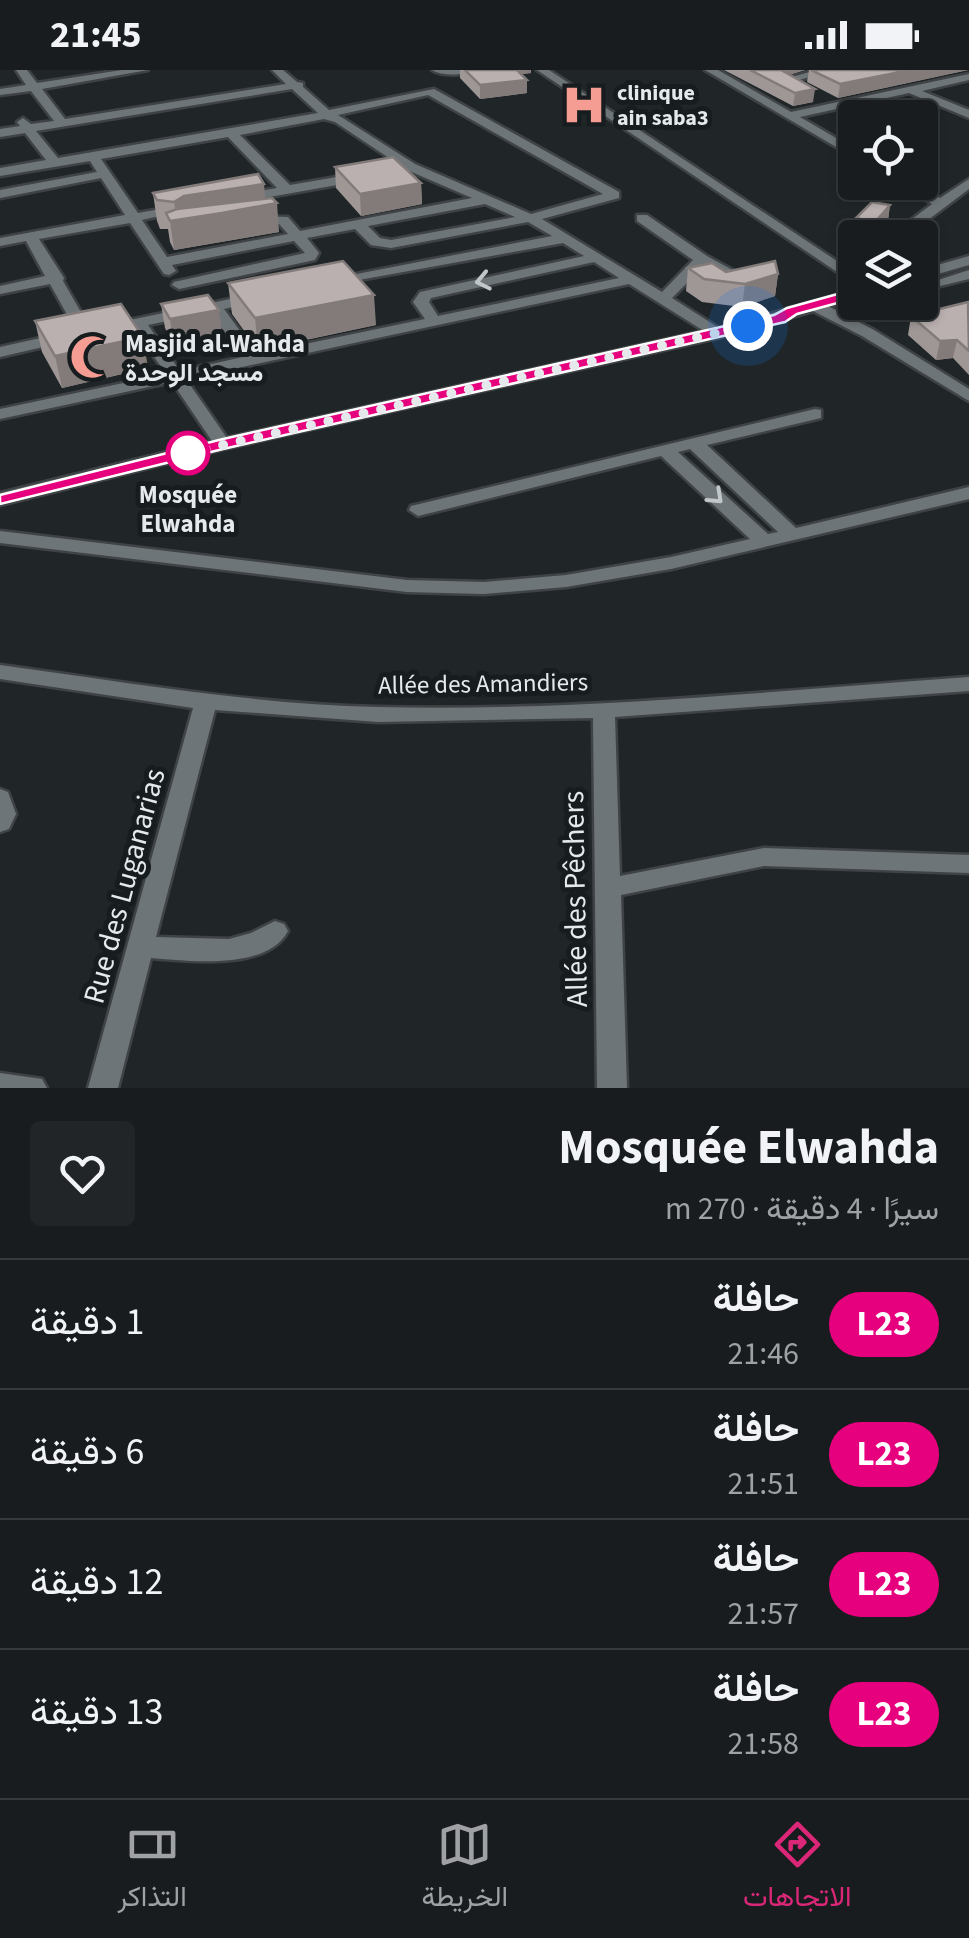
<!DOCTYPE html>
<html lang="ar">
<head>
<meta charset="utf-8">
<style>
	:root { --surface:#181c1e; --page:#212527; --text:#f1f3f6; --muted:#9fa1a4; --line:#363a3c; --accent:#db2777 }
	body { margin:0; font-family:"Source Sans 3",Vazirmatn,sans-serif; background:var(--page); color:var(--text); direction:rtl; height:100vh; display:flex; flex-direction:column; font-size:38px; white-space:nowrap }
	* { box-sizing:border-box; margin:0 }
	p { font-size:32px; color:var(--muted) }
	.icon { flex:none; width:55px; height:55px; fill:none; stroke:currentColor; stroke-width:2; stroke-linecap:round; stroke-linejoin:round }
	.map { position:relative; height:1018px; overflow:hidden; direction:ltr }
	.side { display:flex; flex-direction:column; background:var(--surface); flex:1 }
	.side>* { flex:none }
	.badge { padding:0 20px; border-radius:32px; font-size:35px; line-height:65px }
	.controls { position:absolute; left:838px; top:30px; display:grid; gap:20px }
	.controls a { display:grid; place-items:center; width:100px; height:100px; border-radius:10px; background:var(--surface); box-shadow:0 2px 8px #0004,0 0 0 2px var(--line); font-size:50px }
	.you { position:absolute; width:50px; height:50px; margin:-25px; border:8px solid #fff; border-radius:50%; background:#1a73e8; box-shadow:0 0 0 15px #1a73e833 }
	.map>.badge { position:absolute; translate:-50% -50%; box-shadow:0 0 0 5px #fff }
	.round { display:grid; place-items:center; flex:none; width:105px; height:105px; border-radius:10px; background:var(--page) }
	.overview { display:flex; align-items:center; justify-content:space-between; height:170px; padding:0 30px }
	h1 { font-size:48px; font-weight:700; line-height:75px }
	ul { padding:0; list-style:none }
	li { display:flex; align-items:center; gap:30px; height:130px; padding:0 30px; border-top:2px solid var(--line) }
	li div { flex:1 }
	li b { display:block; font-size:38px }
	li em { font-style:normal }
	li .badge { min-width:110px; font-weight:700; text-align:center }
	.status { display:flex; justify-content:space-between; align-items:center; height:70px; padding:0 50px; background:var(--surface); direction:ltr }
	.status svg { height:28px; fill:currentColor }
	.tab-bar { display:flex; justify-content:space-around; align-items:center; height:140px; border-top:2px solid var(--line); background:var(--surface); font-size:28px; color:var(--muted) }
	.tab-bar a { display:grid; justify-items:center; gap:5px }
	.tab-bar .on { color:var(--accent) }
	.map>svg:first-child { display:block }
</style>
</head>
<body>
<div class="status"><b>21:45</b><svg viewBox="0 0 49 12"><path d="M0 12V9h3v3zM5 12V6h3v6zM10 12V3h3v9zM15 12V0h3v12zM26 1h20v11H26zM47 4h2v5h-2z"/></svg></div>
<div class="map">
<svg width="969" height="1018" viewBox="0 0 969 1018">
	<rect width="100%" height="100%" fill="#202628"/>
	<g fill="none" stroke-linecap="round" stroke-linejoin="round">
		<!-- minor casing -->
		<g stroke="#3f4345" stroke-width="5">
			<g id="minor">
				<path d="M16,0h11l10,13 85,-13h26l-106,19 23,30 221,-35 -14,-14h11l14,12 6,1v4l26,23 105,-21 185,103v6l-77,21 120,73 31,-32 -56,-39v-6h10l60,41 42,23v6h-10l-35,-19 -32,32 47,30 136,-38v9l-27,7 46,24 95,59v12l-107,-65 -49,-25 -96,27 -494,111 -223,56v-12l212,-52 -40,-59 -172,37v-10l166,-35 -32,-46 -28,3v-6l148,-31 7,4 -2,3 -35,8 33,45 168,-35 -12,-17 7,-10 164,-36 -21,-13 -237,43v-6l5,-1 221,-43 -24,-14 -137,26 -20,-3 -16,-16 -48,9 12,15 -4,7 -136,29 -7,-4 2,-3 131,-29 -11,-12 -122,24 4,6 -7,4 -5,-1 -34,-51 -91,16 25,39 -1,3 30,52 -2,3h-12l-29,-52 -50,10v-8l45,-10 -19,-35 -26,5v-8l125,-23 -24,-37 -101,20v-8l97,-18 -7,-11 -90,15v-8l46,-8 -21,-27 -25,4v-8l20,-3 -3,-4 6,-4 8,6 23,-3 -23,-30 -31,4v-6l26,-4zM292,19l26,24 -260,45 -22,-27zM428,25l175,99 -72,20 -116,-50 -77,-49zM324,49l11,3 72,48 65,28 -172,33 -12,-14 -35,-1 -7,4 2,3 31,1 9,10 -121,23 -25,-37 48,-11 -7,-4 -45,8 -37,-54 127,-22 49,51 -41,7 -2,3 7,4 124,-22v-6l-5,-1 -70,12 -50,-50zM485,134l30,13 -124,23 -11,-2 -12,-12zM594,192l25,16 -181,38 -9,-14 2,-4zM629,214l75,47 -477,107 -41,-59zM210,242l33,45 -63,14 -32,-46z"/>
				<path d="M432,0h42c-9,6 -33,6 -42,0z"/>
				<polygon points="537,0 549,0 855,203 855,214"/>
				<polygon points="705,0 718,0 791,42 969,4 969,10 922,21 969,40 969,48 909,23 800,47 855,79 855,88"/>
				<polygon points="817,0 837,0 787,13 781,10"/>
				<polygon points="969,109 969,119 904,168 887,168 932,134 898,112 914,112 940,128"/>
				<polygon points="969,186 969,195 920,209 920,200"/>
				<polygon points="969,200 969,209 936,217 929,213"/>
				<polygon points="63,263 69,265 69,271 0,287 0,277"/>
				<path d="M815,339l6,1v8l-114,27 89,83 173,-41v12l-298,70 -105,18 -82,7 -77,-2 -407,-49v-12l407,49 77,2 82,-7 105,-18 79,-18 -89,-83 -243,60 -9,-6 2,-4zM690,379l88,83 -10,2 -90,-82z"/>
				<path d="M0,595c126,17 250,39 377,42 197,5 395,-16 592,-30v14l-354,26 5,159 144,-28 205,7v18l-205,-7 -143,29 6,193h-30l-4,-370 -215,4 -163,-12 -59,227 73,2 22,-6 24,-12 9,3 4,7c-21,40 -100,30 -137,27l-33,130h-30l105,-380 -193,-29z"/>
				<polygon points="0,719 8,722 16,744 9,759 0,762"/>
				<polygon points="0,1003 42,1009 47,1018 0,1018"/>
			</g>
		</g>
		<!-- minor -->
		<use href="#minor" fill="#6e7578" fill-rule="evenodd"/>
	</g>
	<!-- wall -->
	<g fill="#9f9796">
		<polygon points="460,0 465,0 531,3 521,4 527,10 527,23 480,29 460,8"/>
		<polygon points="724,0 805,0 789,5 813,32 793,36"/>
		<polygon points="809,0 968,0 838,28 807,12"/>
		<polygon points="335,97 421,113 422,134 361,146 336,118"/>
		<polygon points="153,123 265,128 279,162 174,180 170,172 168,159 160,159 157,151"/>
		<polygon points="890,135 888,150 873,166 854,162 856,148"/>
		<polygon points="688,198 778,204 775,226 742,237 702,232 686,221"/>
		<polygon points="228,213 376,255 258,280 232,244"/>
		<polygon points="969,233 969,305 953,288 936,290 908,265 911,246"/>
		<polygon points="161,234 222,264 173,273 165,258"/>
		<polygon points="35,251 148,298 62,318 42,282"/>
	</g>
	<!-- shaded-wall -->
	<g fill="#827b7a">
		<polygon points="508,0 531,0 531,3 508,6"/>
		<polygon points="779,0 805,0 778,8"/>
		<polygon points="910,0 968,0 838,28 840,14"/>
		<polygon points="527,10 527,23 480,29 480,15"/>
		<polygon points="815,19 813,32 793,36 795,23"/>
		<polygon points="421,113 422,134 361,146 360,124"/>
		<polygon points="264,114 266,135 277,133 279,162 174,180 170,151 177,150 174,132 184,126"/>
		<polygon points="890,135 888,150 873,166 875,152"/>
		<polygon points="778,204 775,226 742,237 745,214"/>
		<polygon points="374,225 376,255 258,280 255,248"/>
		<polygon points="219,240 222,264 173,273 170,249"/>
		<polygon points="143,267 148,298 62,318 55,286"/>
		<polygon points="957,270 953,288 936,290 940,271"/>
	</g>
	<!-- building -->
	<g fill="#b9b0af" stroke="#827b7a" stroke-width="2.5">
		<polygon points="465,0 517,0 527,10 480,15"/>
		<polygon points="750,0 781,0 815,19 795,23"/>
		<polygon points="811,0 910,0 840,14"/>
		<polygon points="393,87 421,113 360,124 335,97"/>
		<polygon points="258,104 264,114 184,126 174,132 157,130 153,123"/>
		<polygon points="272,128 277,133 222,143 170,151 166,143 177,139"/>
		<polygon points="872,132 890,135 875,152 856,148"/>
		<polygon points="343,191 374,225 255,248 228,213"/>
		<polygon points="775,191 778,204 745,214 704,209 688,198 712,193 726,202"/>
		<polygon points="208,225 219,240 170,249 161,234"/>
		<polygon points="968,232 969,281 957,270 940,271 911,246"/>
		<polygon points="121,234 143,267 55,286 35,251"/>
	</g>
	<!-- one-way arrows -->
	<defs><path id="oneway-chevron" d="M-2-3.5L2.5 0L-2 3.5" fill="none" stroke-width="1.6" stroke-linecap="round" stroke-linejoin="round" transform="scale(2.5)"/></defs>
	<g stroke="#c1c6c8">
		<use href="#oneway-chevron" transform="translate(483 211) rotate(168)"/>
		<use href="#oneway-chevron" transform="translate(716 427) rotate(43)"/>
	</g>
	<!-- line -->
	<polygon fill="#e6007e" stroke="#fff" stroke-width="2.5" points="855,206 862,210 856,228 797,244 785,252 223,379 0,434 0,425 223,369 774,245 787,238 845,222 848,210"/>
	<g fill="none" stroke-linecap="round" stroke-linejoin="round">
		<!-- walk -->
		<polyline stroke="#e5e9eb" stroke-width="10" stroke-dasharray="0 18" points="188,383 748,256"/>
	</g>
	<!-- icons -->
	<defs>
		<g id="hospital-bare" transform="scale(3.45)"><path d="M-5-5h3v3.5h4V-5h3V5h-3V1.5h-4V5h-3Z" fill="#f59c93" stroke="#171d1f" stroke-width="2.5" paint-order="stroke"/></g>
		<g id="mosque-bare" transform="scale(3.45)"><path d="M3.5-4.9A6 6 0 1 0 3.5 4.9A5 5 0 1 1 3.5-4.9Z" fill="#f59c93" stroke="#171d1f" stroke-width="2.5" paint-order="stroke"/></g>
	</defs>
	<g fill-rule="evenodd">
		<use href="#hospital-bare" x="584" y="35"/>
		<use href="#mosque-bare" x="92" y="287"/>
	</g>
	<!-- markers -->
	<circle fill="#fff" stroke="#e6007e" stroke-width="5" cx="188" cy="383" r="20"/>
	<g text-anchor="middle" stroke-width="10" stroke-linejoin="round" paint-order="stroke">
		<!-- far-poi labels -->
		<g font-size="22" font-weight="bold" fill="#e5e9eb" stroke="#171d1f" text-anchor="start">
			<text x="617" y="30">clinique<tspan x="617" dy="25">ain saba3</tspan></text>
		</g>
		<!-- poi labels -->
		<g font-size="25" font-weight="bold" fill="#e5e9eb" stroke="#171d1f" text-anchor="start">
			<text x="125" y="282">Masjid al-Wahda<tspan x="125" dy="29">مسجد الوحدة</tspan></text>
		</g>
		<!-- stop labels -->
		<g font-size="25" font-weight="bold" fill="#e5e9eb" stroke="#171d1f">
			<text x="188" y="433">Mosquée<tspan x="188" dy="29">Elwahda</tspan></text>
		</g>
		<!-- street labels -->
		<g font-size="25" fill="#e5e9eb" stroke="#171d1f">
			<text transform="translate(483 613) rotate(-1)" y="9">Allée des Amandiers</text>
		</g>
		<!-- near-street labels -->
		<g font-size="30" fill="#e5e9eb" stroke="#171d1f">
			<text transform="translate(124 816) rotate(-75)" y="10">Rue des Luganarias</text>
			<text transform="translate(575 829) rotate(-91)" y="10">Allée des Pêchers</text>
		</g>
	</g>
</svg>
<div class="controls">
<a><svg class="icon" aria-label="locate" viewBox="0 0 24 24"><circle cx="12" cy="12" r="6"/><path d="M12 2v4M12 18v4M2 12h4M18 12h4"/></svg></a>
<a><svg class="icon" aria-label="layers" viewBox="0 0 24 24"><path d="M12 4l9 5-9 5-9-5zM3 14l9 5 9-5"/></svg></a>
</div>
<div class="you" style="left:748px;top:256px"></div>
</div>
<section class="side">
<div class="overview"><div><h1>Mosquée Elwahda</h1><p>سيرًا · 4 دقيقة · 270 m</p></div><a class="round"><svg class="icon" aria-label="heart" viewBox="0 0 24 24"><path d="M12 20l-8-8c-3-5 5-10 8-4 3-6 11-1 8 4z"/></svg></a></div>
<ul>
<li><span class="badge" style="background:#e6007e;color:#fff">L23</span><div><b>حافلة</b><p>21:46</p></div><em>1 دقيقة</em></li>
<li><span class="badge" style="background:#e6007e;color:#fff">L23</span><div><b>حافلة</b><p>21:51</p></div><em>6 دقيقة</em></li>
<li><span class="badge" style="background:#e6007e;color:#fff">L23</span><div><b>حافلة</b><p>21:57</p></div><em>12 دقيقة</em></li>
<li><span class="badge" style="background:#e6007e;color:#fff">L23</span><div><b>حافلة</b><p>21:58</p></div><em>13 دقيقة</em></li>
</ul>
</section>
<nav class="tab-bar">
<a class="on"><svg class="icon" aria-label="directions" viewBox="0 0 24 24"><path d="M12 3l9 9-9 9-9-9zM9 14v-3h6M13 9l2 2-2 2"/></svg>الاتجاهات</a>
<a><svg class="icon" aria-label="map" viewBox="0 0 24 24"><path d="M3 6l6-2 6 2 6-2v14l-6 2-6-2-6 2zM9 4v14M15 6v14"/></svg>الخريطة</a>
<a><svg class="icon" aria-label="tickets" viewBox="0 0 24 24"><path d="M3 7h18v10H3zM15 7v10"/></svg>التذاكر</a>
</nav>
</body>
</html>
